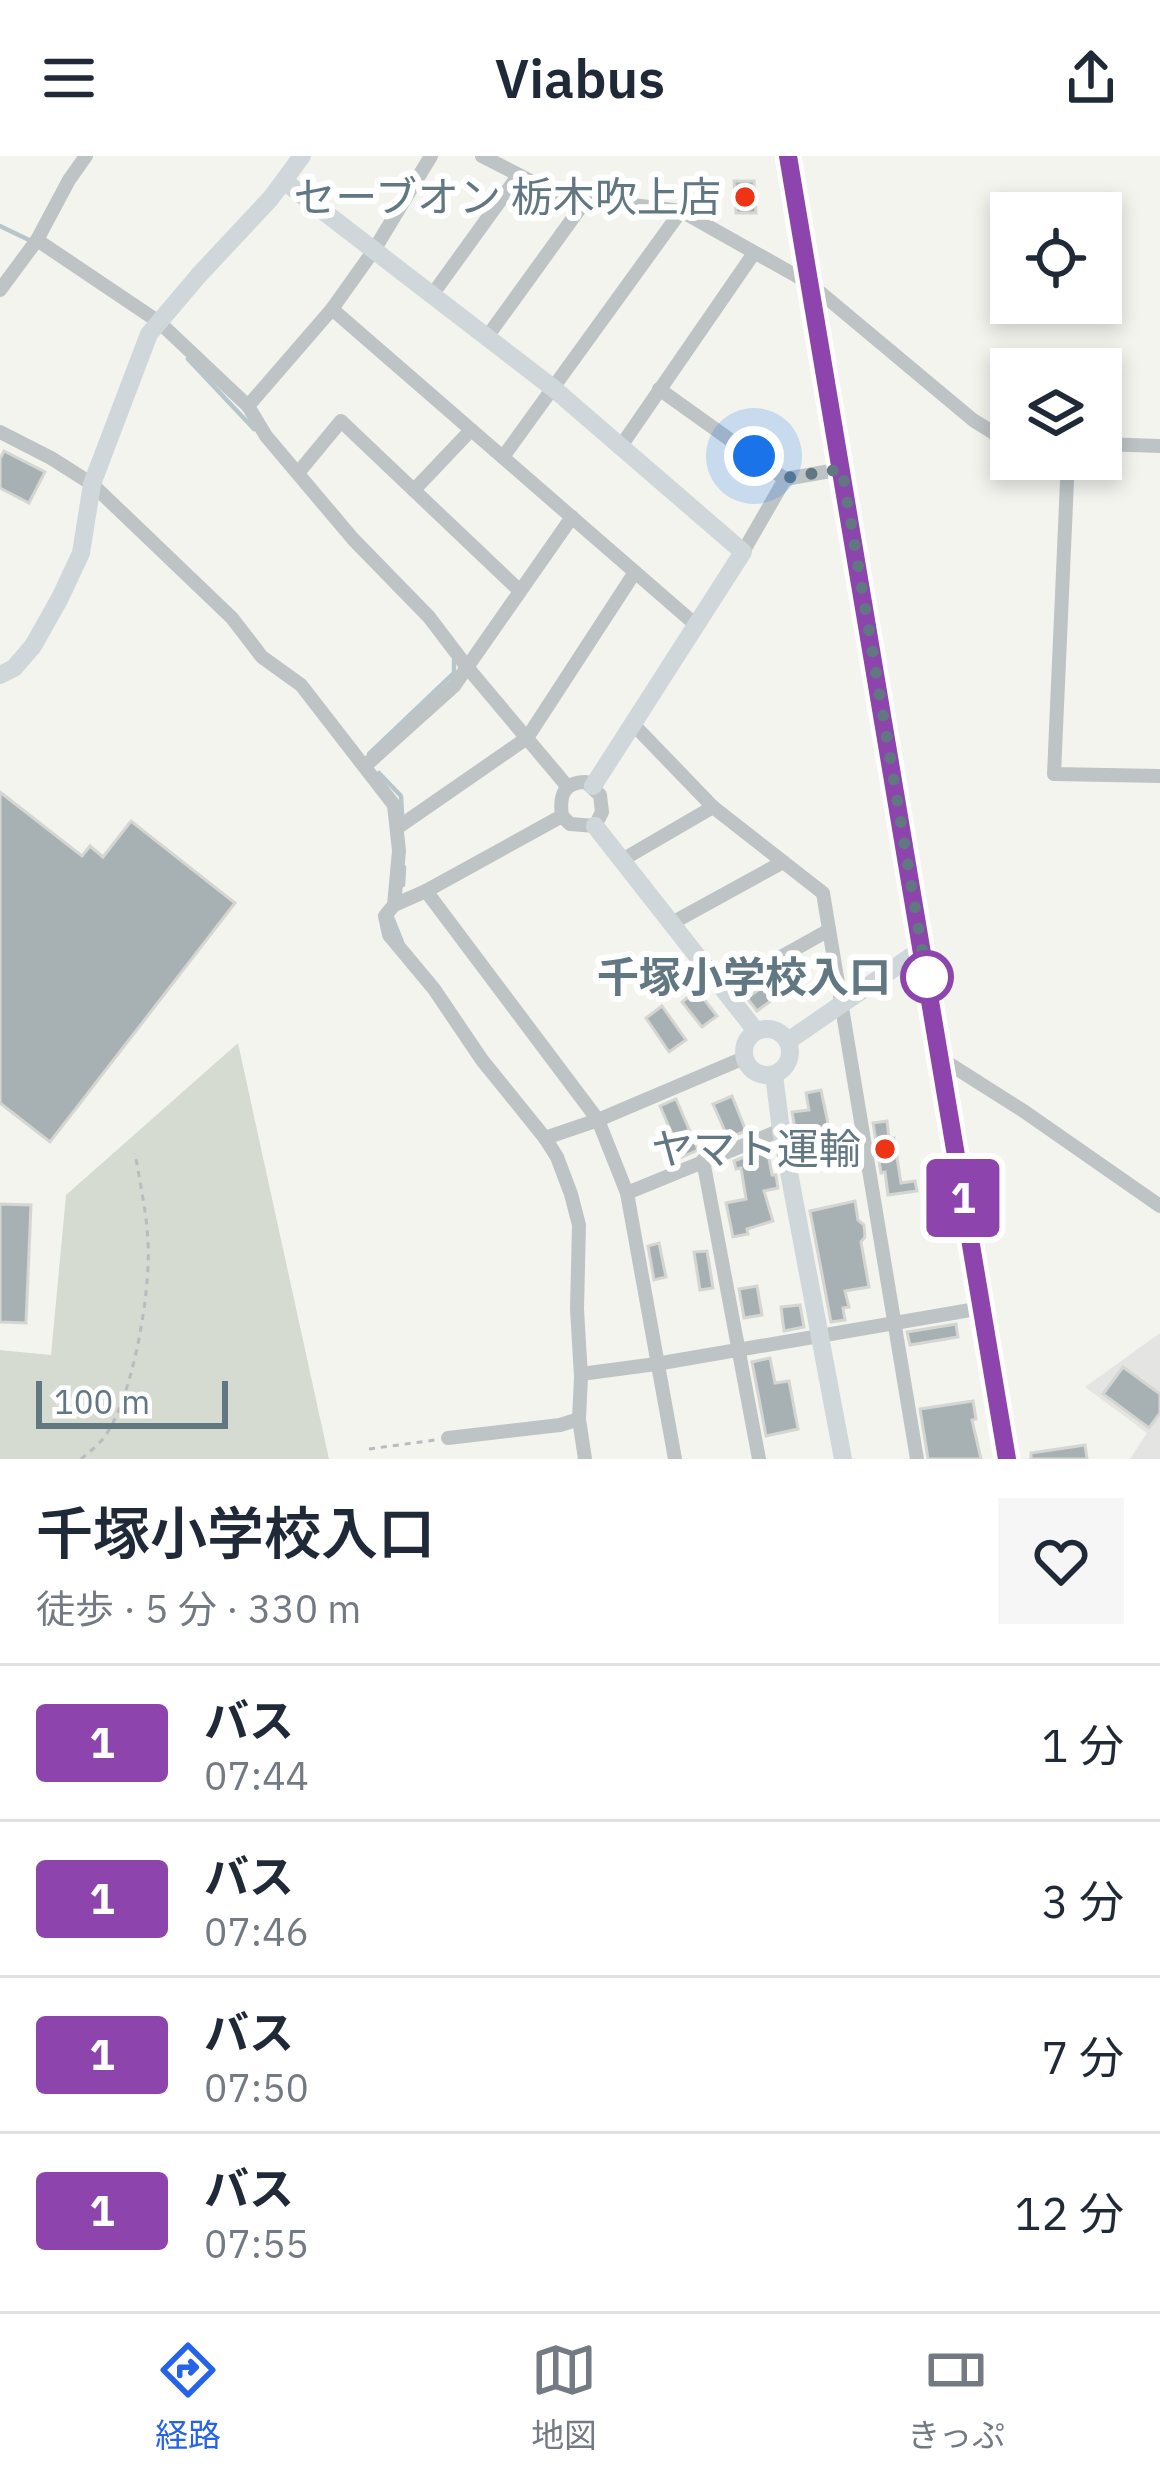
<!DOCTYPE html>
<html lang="ja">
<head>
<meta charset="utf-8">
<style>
	:root { --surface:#fff; --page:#f6f6f7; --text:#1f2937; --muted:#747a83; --line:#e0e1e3; --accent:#2563eb }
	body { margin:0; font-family:"IBM Plex Sans","Noto Sans JP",sans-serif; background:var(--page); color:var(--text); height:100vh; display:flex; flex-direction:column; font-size:45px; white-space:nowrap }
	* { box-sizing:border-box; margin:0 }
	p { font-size:39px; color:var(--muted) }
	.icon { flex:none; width:66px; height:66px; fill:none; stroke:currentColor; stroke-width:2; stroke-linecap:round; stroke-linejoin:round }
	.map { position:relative; height:1303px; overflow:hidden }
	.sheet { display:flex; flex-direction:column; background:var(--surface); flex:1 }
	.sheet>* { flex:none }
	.badge { padding:0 24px; border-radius:9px; font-size:42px; line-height:78px }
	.fabs { position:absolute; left:990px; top:36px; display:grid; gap:24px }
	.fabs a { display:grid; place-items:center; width:132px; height:132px; border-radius:0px; background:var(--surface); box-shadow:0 6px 18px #0003; font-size:60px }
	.scale { position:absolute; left:36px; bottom:30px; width:192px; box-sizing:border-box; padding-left:12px; border:6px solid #617782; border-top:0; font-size:33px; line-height:42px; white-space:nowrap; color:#617782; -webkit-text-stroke:9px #fff; paint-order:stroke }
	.you { position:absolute; width:60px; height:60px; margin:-30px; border:9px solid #fff; border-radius:50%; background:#1a73e8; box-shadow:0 0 0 18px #1a73e833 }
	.map>.badge { position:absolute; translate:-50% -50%; box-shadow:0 0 0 6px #fff }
	.round { display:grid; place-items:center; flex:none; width:126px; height:126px; border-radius:0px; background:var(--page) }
	.summary { display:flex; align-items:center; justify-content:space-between; height:204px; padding:0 36px }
	h1 { font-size:57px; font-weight:600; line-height:90px }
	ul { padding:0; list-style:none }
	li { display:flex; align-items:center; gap:36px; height:156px; padding:0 36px; border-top:3px solid var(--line) }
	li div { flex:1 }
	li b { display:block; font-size:45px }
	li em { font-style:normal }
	li .badge { min-width:132px; font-weight:700; text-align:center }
	header { display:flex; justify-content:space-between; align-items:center; height:156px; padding:0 36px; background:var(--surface); font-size:54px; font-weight:600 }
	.dock { display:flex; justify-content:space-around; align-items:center; height:168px; border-top:3px solid var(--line); background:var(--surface); font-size:33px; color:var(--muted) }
	.dock a { display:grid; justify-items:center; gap:6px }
	.dock .current { color:var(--accent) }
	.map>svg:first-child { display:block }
</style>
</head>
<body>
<header><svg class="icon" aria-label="menu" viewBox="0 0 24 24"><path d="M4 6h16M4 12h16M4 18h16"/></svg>Viabus<svg class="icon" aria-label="share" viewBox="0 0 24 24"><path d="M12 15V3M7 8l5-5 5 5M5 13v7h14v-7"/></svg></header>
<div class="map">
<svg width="1160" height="1303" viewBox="0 0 1160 1303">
	<rect width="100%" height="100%" fill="#f4f4ef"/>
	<!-- built -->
	<polygon fill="#e4e5e3" points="1160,1177 1160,1303 1130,1303 1147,1277 1085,1231"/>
	<!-- green -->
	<polygon fill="#d5dbd0" points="238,887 329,1303 0,1303 0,1194 51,1199 66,1039"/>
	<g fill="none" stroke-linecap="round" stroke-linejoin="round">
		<!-- stream -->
		<g stroke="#b7c6ca" stroke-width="4.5">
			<polyline points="0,70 29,84"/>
			<polyline points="188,203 254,273"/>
			<polyline points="369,598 454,517 454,504"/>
			<polyline points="379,617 401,640 402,658"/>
			<polyline points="403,729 404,711"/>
			<polyline points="392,761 402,786"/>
		</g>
	</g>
	<!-- building -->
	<g fill="#a7b1b4" stroke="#d5d5d2" stroke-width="3">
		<polygon points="734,25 754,25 756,57 736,57"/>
		<polygon points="4,295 45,316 29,347 0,332 0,303"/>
		<polygon points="0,636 82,700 90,690 103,701 131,665 235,747 50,986 0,947"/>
		<polygon points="788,813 797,826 757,855 747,842"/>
		<polygon points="697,834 717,860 702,871 682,846"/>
		<polygon points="662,850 686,884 669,896 646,862"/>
		<polygon points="821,934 830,977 851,973 854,991 800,1001 792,956 809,954 806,937"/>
		<polygon points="732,940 746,975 728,982 713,948"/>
		<polygon points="676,943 698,994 682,1001 660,950"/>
		<polygon points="887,965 889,982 894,982 901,1027 915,1025 917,1035 888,1039 885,1016 881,1017 873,967"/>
		<polygon points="767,992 772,1019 776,1019 778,1032 764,1035 773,1065 747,1073 748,1078 733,1081 726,1047 746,1043 741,1012 736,1013 734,1005"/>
		<polygon points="855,1045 858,1064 864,1069 865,1081 861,1086 869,1131 845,1135 849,1151 843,1152 845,1164 831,1166 810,1055"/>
		<polygon points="0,1048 31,1049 26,1167 0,1166"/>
		<polygon points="659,1087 666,1121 654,1124 648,1090"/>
		<polygon points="707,1095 713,1132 700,1134 694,1096"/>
		<polygon points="757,1130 762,1159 744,1162 739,1133"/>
		<polygon points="800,1149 804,1171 784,1175 781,1151"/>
		<polygon points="956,1168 958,1181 910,1189 907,1176"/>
		<polygon points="770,1202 775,1227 789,1225 798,1273 766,1280 752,1206"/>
		<polygon points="1123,1211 1160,1238 1160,1257 1149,1272 1103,1238"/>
		<polygon points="973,1245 976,1263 972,1264 981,1303 928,1303 920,1253"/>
		<polygon points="1085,1289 1087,1303 1031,1303 1031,1297"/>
	</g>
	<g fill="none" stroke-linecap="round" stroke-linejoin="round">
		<!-- path -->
		<g stroke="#b8bcbe" stroke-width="3" stroke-dasharray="6 6" stroke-linecap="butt">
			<polyline points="369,1293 435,1284"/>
			<path d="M81,1303c7,-6 15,-12 21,-19 30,-36 49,-148 46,-196 -1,-30 -8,-61 -13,-91"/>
		</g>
		<!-- street -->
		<g stroke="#bec4c6" stroke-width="14">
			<polyline points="482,0 560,40 681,55"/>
			<polyline points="37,84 159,166 248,250 332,153 374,94 431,0"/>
			<polyline points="0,134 37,84 69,24 86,0"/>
			<polyline points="432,139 518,20"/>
			<polyline points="332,153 696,469"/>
			<polyline points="487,181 586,44"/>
			<polyline points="659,233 785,323 743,396"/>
			<polyline points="248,250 266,280 353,383 429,461 467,511 567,630"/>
			<polyline points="0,276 51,302 92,328 232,462 262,501 301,529 394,649 399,695 394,749"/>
			<polyline points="1101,288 1160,290"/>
			<polyline points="621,290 754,97"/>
			<polyline points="503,301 681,55 809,127 973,264 1005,284 1011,285"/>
			<polyline points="1068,303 1054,618 1160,620"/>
			<polyline points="298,317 341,265 520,435"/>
			<polyline points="785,323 842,313"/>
			<polyline points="414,334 471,274"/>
			<polyline points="633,568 713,651 823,737 917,1303"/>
			<polyline points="365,610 454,530 572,361"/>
			<path d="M562,660c-3,-21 2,-34 24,-34l14,13 2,17 -7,14 -25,-2 -8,-8 -136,75 172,229 29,73 48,266"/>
			<polyline points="397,672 527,582 635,416"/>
			<polyline points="622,704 713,651"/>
			<polyline points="426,735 394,749 385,760 389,779 434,833 482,904 545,982 557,1001 571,1038 579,1069 577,1153 581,1221 579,1263 585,1303"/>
			<polyline points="672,767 783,706"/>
			<polyline points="724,833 829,774"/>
			<polyline points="940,902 1025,956 1160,1050"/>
			<polyline points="545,982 598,964 744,902"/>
			<polyline points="703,1004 759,1303"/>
			<polyline points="627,1037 781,974"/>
			<polyline points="581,1218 656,1208 982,1152"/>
			<polyline points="448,1282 560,1269 579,1263"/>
		</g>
		<!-- secondary -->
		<g stroke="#d0d7da" stroke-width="18">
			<polyline points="284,25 553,232 743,396 593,630"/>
			<polyline points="0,519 14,512 33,490 60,442 81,397 92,328 149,178 199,119 271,42 302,0"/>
			<polyline points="595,670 756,875"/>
			<circle cx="767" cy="896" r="23"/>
			<polyline points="788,885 922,793"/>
			<polyline points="774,919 781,974 843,1303"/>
		</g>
		<!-- primary -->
		<polyline stroke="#d0d7da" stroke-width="21" points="788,0 1007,1303"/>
	</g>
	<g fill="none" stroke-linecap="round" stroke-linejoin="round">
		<!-- line casing -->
		<g stroke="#fff" stroke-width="27">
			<polyline id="line" points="788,0 1007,1303"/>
		</g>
		<!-- line -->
		<use href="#line" stroke="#8e44ad" stroke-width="18"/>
		<!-- walk -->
		<polyline stroke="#617782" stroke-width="12" stroke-dasharray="0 21.6" points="754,300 785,322 842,313 928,829 927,821"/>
	</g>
	<!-- markers -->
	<g fill="#ed3417" stroke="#fff" stroke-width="4.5">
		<circle cx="745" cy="41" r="12"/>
		<circle cx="885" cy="993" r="12"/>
	</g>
	<circle fill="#fff" stroke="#8e44ad" stroke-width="6" cx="927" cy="821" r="24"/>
	<g text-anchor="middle" stroke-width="12" stroke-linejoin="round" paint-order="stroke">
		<!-- poi labels -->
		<g font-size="42" fill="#617782" stroke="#fff" text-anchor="end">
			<text x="721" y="56">セーブオン 栃木吹上店</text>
			<text x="861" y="1008">ヤマト運輸</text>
		</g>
		<!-- stop labels -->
		<g font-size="42" font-weight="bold" fill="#617782" stroke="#fff" text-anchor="end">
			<text x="891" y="836">千塚小学校入口</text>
		</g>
	</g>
</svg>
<div class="fabs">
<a><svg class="icon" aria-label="locate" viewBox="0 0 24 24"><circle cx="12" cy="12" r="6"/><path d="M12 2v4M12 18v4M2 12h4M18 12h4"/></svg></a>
<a><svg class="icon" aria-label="layers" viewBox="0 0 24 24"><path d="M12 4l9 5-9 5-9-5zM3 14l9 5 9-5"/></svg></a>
</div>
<div class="scale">100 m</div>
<div class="you" style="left:754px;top:300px"></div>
<b class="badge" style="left:963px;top:1042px;background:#8e44ad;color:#fff">1</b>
</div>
<section class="sheet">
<div class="summary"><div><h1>千塚小学校入口</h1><p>徒歩 · 5 分 · 330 m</p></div><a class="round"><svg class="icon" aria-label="heart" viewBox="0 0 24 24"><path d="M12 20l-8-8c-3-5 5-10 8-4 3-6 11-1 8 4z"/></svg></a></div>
<ul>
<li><span class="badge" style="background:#8e44ad;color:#fff">1</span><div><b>バス</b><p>07:44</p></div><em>1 分</em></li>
<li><span class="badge" style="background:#8e44ad;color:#fff">1</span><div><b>バス</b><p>07:46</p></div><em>3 分</em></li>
<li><span class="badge" style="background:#8e44ad;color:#fff">1</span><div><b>バス</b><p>07:50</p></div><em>7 分</em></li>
<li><span class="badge" style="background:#8e44ad;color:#fff">1</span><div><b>バス</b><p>07:55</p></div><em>12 分</em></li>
</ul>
</section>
<nav class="dock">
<a class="current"><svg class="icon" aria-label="directions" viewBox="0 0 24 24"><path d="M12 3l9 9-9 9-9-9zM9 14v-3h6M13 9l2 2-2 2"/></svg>経路</a>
<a><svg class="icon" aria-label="map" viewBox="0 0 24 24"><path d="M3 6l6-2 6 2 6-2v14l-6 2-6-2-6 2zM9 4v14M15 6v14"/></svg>地図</a>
<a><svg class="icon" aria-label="tickets" viewBox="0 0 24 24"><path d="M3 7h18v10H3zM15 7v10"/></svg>きっぷ</a>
</nav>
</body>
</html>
